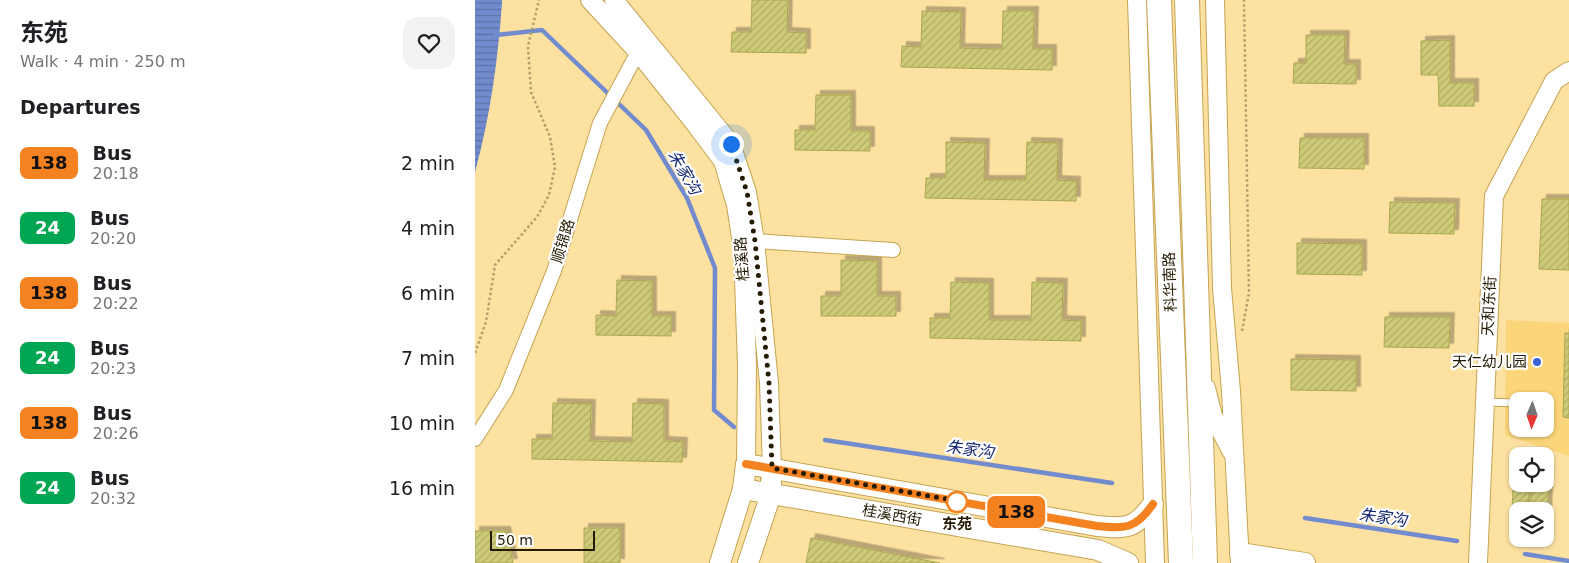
<!DOCTYPE html>
<html lang="en">
<head>
<meta charset="utf-8">
<style>
	:root { --surface:#fff; --page:#f2f2f2; --text:#202124; --muted:#757577 }
	body { margin:0; font-family:"DejaVu Sans","Noto Sans SC",sans-serif; background:var(--page); color:var(--text); height:100vh; display:flex; flex-direction:column; font-size:19px; white-space:nowrap }
	* { box-sizing:border-box; margin:0 }
	p { font-size:16px; color:var(--muted) }
	.icon { flex:none; width:28px; height:28px; fill:none; stroke:currentColor; stroke-width:2; stroke-linecap:round; stroke-linejoin:round }
	.map { position:relative; flex:1; overflow:hidden }
	.drawer { display:flex; flex-direction:column; background:var(--surface); width:475px }
	.drawer>* { flex:none }
	.badge { padding:0 10px; border-radius:8px; font-size:18px; line-height:32px }
	.needle { width:32px; rotate:182deg }
	.tools { position:absolute; left:1034px; top:392px; display:grid; gap:10px }
	.tools a { display:grid; place-items:center; width:45px; height:45px; border-radius:10px; background:var(--surface); box-shadow:0 1px 4px #0004; font-size:25px }
	.scale { position:absolute; left:15px; bottom:12px; width:105px; box-sizing:border-box; padding-left:5px; border:2px solid #251b02; border-top:0; font-size:14px; line-height:18px; white-space:nowrap; color:#251b02; -webkit-text-stroke:4px #fff; paint-order:stroke }
	.you { position:absolute; width:25px; height:25px; margin:-12px; border:4px solid #fff; border-radius:50%; background:#1a73e8; box-shadow:0 0 0 8px #1a73e833 }
	.map>.badge { position:absolute; translate:-50% -50%; box-shadow:0 0 0 2px #fff }
	h2 { padding:0 20px; font-size:19px; line-height:45px }
	.round { display:grid; place-items:center; flex:none; width:52px; height:52px; border-radius:15px; background:var(--page) }
	.head { display:flex; align-items:center; justify-content:space-between; height:85px; padding:0 20px }
	h1 { font-size:24px; font-weight:700; line-height:38px }
	ul { padding:0; list-style:none }
	li { display:flex; align-items:center; gap:15px; height:65px; padding:0 20px }
	li div { flex:1 }
	li b { display:block; font-size:19px }
	li em { font-style:normal }
	li .badge { min-width:55px; font-weight:700; text-align:center }
	main { display:flex; flex:1; min-height:0 }
	.map>svg:first-child { display:block }
</style>
</head>
<body>
<main>
<section class="drawer">
<div class="head"><div><h1>东苑</h1><p>Walk · 4 min · 250 m</p></div><a class="round"><svg class="icon" aria-label="heart" viewBox="0 0 24 24"><path d="M12 20l-8-8c-3-5 5-10 8-4 3-6 11-1 8 4z"/></svg></a></div>
<h2>Departures</h2>
<ul>
<li><span class="badge" style="background:#f58220;color:#111">138</span><div><b>Bus</b><p>20:18</p></div><em>2 min</em></li>
<li><span class="badge" style="background:#00a651;color:#fff">24</span><div><b>Bus</b><p>20:20</p></div><em>4 min</em></li>
<li><span class="badge" style="background:#f58220;color:#111">138</span><div><b>Bus</b><p>20:22</p></div><em>6 min</em></li>
<li><span class="badge" style="background:#00a651;color:#fff">24</span><div><b>Bus</b><p>20:23</p></div><em>7 min</em></li>
<li><span class="badge" style="background:#f58220;color:#111">138</span><div><b>Bus</b><p>20:26</p></div><em>10 min</em></li>
<li><span class="badge" style="background:#00a651;color:#fff">24</span><div><b>Bus</b><p>20:32</p></div><em>16 min</em></li>
</ul>
</section>
<div class="map">
<svg width="1094" height="563" viewBox="0 0 1094 563">
	<defs>
		<pattern id="water-rules" width="6" height="5" patternUnits="userSpaceOnUse" patternTransform="scale(1.25)"><rect width="6" height="5" fill="#718bce"/><path d="M0 2.5h6" fill="none" stroke="#5d71a5"/></pattern>
		<pattern id="building-hatch" width="6" height="6" patternUnits="userSpaceOnUse" patternTransform="scale(1.25)"><rect width="6" height="6" fill="#cdca78"/><path d="M-1 1l2-2M0 6l6-6M5 7l2-2" fill="none" stroke="#b0ad66"/></pattern>
		<filter id="shadow"><feDropShadow dx="4.5" dy="-4.5" stdDeviation="0" flood-color="#0004"/></filter>
	</defs>
	<rect width="100%" height="100%" fill="#fde1a1"/>
	<!-- built -->
	<path fill="#fbd579" fill-rule="evenodd" d="M1031,320l63,3v133l-64,-21zM1042,401h28v28h-28z"/>
	<!-- water -->
	<path fill="url(#water-rules)" d="M0,0h27v3c-4,57 -12,114 -27,169z"/>
	<g fill="none" stroke-linecap="round" stroke-linejoin="round">
		<!-- stream -->
		<g stroke="#718bce" stroke-width="4.5">
			<polyline points="21,35 67,30 171,130 212,198 240,268 239,410 259,427"/>
			<polyline points="350,440 637,483"/>
			<polyline points="830,518 982,541"/>
			<polyline points="1050,554 1094,561"/>
		</g>
	</g>
	<!-- building -->
	<g fill="url(#building-hatch)" stroke="#aaa751" filter="url(#shadow)">
		<polygon points="277,0 313,0 312,32 331,33 331,53 256,52 257,32 276,32"/>
		<polygon points="447,11 486,12 485,48 527,49 528,11 559,11 558,49 577,49 577,70 426,67 427,46 446,47"/>
		<polygon points="831,35 870,35 869,64 881,64 881,84 818,83 819,63 831,63"/>
		<polygon points="975,40 975,83 999,83 999,106 964,106 963,75 946,75 946,41"/>
		<polygon points="341,95 376,95 376,131 395,131 395,151 320,150 320,130 340,130"/>
		<polygon points="825,138 889,138 889,169 824,168"/>
		<polygon points="471,142 510,143 509,180 551,180 552,142 583,143 582,180 601,181 601,201 450,198 451,178 471,178"/>
		<polygon points="1067,199 1094,199 1094,270 1064,269"/>
		<polygon points="915,202 980,203 979,234 914,233"/>
		<polygon points="822,243 887,244 887,275 822,274"/>
		<polygon points="366,260 402,261 402,296 421,296 421,316 346,316 346,296 366,296"/>
		<polygon points="142,280 177,281 177,316 196,316 196,336 121,335 121,315 141,316"/>
		<polygon points="476,282 514,283 514,320 556,320 557,282 588,283 587,320 606,321 606,341 455,338 455,318 475,318"/>
		<polygon points="910,317 975,317 974,348 909,347"/>
		<polygon points="1090,333 1094,333 1094,418 1088,417"/>
		<polygon points="816,359 881,360 881,391 816,390"/>
		<polygon points="78,403 116,404 115,441 157,442 158,403 189,404 189,441 208,442 207,462 57,459 57,439 77,439"/>
		<polygon points="1070,476 1074,477 1072,512 1055,511 1057,484 1070,484"/>
		<polygon points="1038,490 1054,491 1053,511 1042,511 1042,526 1036,526"/>
		<rect x="109" y="528" width="36" height="35"/>
		<polygon points="0,531 31,531 38,563 0,563"/>
		<polygon points="336,538 465,563 331,563"/>
	</g>
	<g fill="none" stroke-linecap="round" stroke-linejoin="round">
		<!-- service casing -->
		<g stroke="#c5a351" stroke-width="9">
			<polyline id="service" points="1010,402 1042,403"/>
		</g>
		<!-- minor casing -->
		<g stroke="#c5a351" stroke-width="16">
			<g id="minor">
				<polyline points="280,241 418,250"/>
				<polyline points="0,439 31,390 79,271 125,123 163,52 169,45"/>
			</g>
		</g>
		<!-- tertiary casing -->
		<g stroke="#c5a351" stroke-width="20">
			<g id="tertiary">
				<polyline points="115,0 163,52 221,125 248,161 261,205 268,251 272,366 271,464"/>
				<polyline points="139,0 256,144 272,192 280,241 294,383 297,468"/>
				<polyline points="662,0 680,563"/>
				<polyline points="740,0 747,288 756,391 765,563"/>
				<polyline points="731,388 738,416 757,452"/>
				<polyline points="1003,563 1019,196 1079,81 1094,71"/>
			</g>
		</g>
		<!-- secondary casing -->
		<g stroke="#c5a351" stroke-width="22">
			<g id="secondary">
				<polyline points="268,489 623,550 653,563"/>
				<polyline points="765,553 830,563"/>
				<path d="M245,563l23,-74 3,-25 351,62c29,3 38,3 56,-22"/>
				<polyline points="273,563 296,494 296,481"/>
			</g>
		</g>
		<!-- trunk casing -->
		<g stroke="#c5a351" stroke-width="26">
			<g id="trunk">
				<polyline points="684,0 706,563"/>
				<polyline points="712,0 730,563"/>
			</g>
		</g>
		<!-- path -->
		<g stroke="#b49e6b" stroke-width="2.5" stroke-dasharray="2.5 2.5" stroke-linecap="butt">
			<polyline points="767,331 774,293 769,0"/>
			<polyline points="0,353 11,322 20,265 62,217 74,195 80,167 75,137 56,92 53,46 64,0"/>
		</g>
		<!-- service -->
		<use href="#service" stroke="#fff" stroke-width="7"/>
		<!-- minor -->
		<use href="#minor" stroke="#fff" stroke-width="14"/>
		<!-- tertiary -->
		<use href="#tertiary" stroke="#fff" stroke-width="18"/>
		<!-- secondary -->
		<use href="#secondary" stroke="#fff" stroke-width="20"/>
		<!-- trunk -->
		<use href="#trunk" stroke="#fff" stroke-width="24"/>
	</g>
	<g fill="none" stroke-linecap="round" stroke-linejoin="round">
		<!-- line casing -->
		<g stroke="#fff" stroke-width="11">
			<path id="line" d="M271,464l351,62c28,3 39,3 56,-22"/>
		</g>
		<!-- line -->
		<use href="#line" stroke="#f58220" stroke-width="8"/>
		<!-- walk -->
		<polyline stroke="#251b02" stroke-width="5" stroke-dasharray="0 9" points="256,144 272,192 280,241 294,383 297,468 488,502 482,502"/>
	</g>
	<!-- markers -->
	<circle fill="#3e61d3" stroke="#fff" stroke-width="2" cx="1062" cy="362" r="5"/>
	<circle fill="#fff" stroke="#f58220" stroke-width="2.5" cx="482" cy="502" r="10"/>
	<g text-anchor="middle" stroke-width="4.5" stroke-linejoin="round" paint-order="stroke">
		<!-- street labels -->
		<g font-size="15" fill="#251b02" stroke="#fff">
			<text transform="translate(88 241) rotate(-73)" y="5">顺锦路</text>
			<text transform="translate(267 259) rotate(-94)" y="5">桂溪路</text>
			<text transform="translate(695 282) rotate(-92)" y="5">科华南路</text>
			<text transform="translate(1014 306) rotate(-87)" y="5">天和东街</text>
			<text transform="translate(417 515) rotate(10)" y="5">桂溪西街</text>
		</g>
		<!-- poi labels -->
		<g font-size="15" fill="#251b02" stroke="#fff" text-anchor="end">
			<text x="1052" y="367">天仁幼儿园</text>
		</g>
		<!-- stop labels -->
		<g font-size="15" font-weight="bold" fill="#251b02" stroke="#fff">
			<text x="482" y="529">东苑</text>
		</g>
		<!-- water labels -->
		<g font-size="16" font-style="italic" fill="#142875" stroke="#fff">
			<text transform="translate(210 172) rotate(60)" y="6">朱家沟</text>
			<text transform="translate(495 449) rotate(8)" y="6">朱家沟</text>
			<text transform="translate(908 517) rotate(8)" y="6">朱家沟</text>
		</g>
	</g>
</svg>
<div class="tools">
<a><svg class="needle" viewBox="-14 -14 28 28"><path d="M0-13l5 13h-10z" fill="#e53935"/><path d="M0 13l5-13h-10z" fill="#757577"/></svg></a>
<a><svg class="icon" aria-label="locate" viewBox="0 0 24 24"><circle cx="12" cy="12" r="6"/><path d="M12 2v4M12 18v4M2 12h4M18 12h4"/></svg></a>
<a><svg class="icon" aria-label="layers" viewBox="0 0 24 24"><path d="M12 4l9 5-9 5-9-5zM3 14l9 5 9-5"/></svg></a>
</div>
<div class="scale">50 m</div>
<div class="you" style="left:256px;top:144px"></div>
<b class="badge" style="left:541px;top:512px;background:#f58220;color:#111">138</b>
</div>
</main>
</body>
</html>
